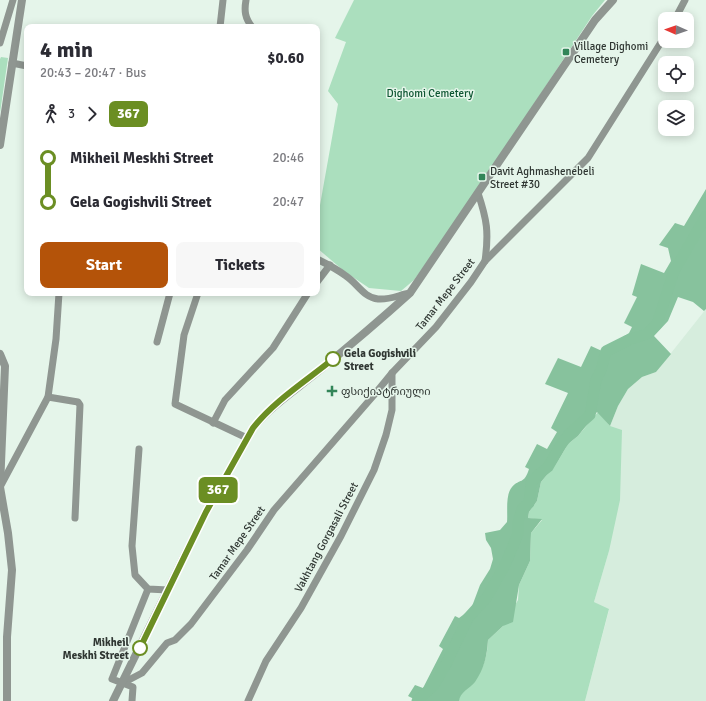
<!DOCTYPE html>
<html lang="en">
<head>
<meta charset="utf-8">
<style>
	:root { --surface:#fff; --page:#f7f7f7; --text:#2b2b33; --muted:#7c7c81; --accent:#b45309 }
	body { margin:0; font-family:Signika,"Noto Sans Georgian",sans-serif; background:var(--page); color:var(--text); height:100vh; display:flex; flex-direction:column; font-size:15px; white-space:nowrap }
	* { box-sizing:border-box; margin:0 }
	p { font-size:13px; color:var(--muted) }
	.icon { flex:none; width:22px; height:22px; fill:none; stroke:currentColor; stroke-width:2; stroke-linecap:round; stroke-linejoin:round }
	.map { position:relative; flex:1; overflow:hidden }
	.drawer { position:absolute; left:24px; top:24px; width:296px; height:272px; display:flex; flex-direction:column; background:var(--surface); border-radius:8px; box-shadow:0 2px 10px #0003 }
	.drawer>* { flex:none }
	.badge { padding:0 8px; border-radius:6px; font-size:14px; line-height:26px }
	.needle { width:26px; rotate:272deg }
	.fabs { position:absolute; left:658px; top:12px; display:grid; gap:8px }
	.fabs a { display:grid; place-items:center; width:36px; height:36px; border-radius:8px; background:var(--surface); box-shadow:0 2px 10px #0003; font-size:20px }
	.map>.badge { position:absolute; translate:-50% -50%; box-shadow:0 0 0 2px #fff }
	.legs { display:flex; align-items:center; gap:6px; height:44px; padding:0 16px; font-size:13px }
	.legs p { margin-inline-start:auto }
	.overview { display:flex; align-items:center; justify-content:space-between; height:68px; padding:0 16px }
	h1 { font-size:22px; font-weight:700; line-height:30px }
	.primary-button { display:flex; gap:8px; margin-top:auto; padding:8px 16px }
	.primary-button a { flex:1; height:46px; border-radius:8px; background:var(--accent); color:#fff; font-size:16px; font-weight:700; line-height:46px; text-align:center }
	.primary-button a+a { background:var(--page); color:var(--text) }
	ul { padding:0 16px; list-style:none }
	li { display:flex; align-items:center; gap:14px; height:44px; font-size:15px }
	li i { display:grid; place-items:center; width:6px; height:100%; margin:0 5px; background:currentColor }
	li i::after { content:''; width:10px; height:10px; margin:-5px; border:3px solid; border-radius:50%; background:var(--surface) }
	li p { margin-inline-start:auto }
	li:first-child i { background:linear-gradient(#0000 50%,currentColor 0) }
	li:last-child i { background:linear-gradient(currentColor 50%,#0000 0) }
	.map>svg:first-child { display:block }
</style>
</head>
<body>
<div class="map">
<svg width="706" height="701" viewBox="0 0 706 701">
	<rect width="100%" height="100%" fill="#e5f5ea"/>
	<!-- built -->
	<polygon fill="#d6eddd" points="706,309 706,701 585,701 609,610 594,602 609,551 610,426 618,406 628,389 642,377 656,372"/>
	<!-- green -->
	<g fill="#abdfbe">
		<polygon points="354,0 605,0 592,16 458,219 414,280 401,291 369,288 344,271 317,248 317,222 338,104 328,91 346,42 335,38"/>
		<polygon points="1,57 8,58 0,113 0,59"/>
		<path d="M598,412l12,14 12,4 -2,70 -11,51 -15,51 15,7 -24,92h-126v-5c19,-17 28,-30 29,-56l15,-14 15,-26 1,-15 11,-24 1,-28 11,-13 -14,-2 1,-6 8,-11 4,-19 15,-18 12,-20 10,-8z"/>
	</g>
	<!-- forest -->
	<path fill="#87c29d" d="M706,189v120l-2,2 -11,-9 -15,-5 -10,24 -14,15 17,18 -15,18 -14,5 -14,12 -10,17 -8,20 -13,-14 -19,24 -10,8 -12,20 -15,18 -4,19 -8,11 -1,6 14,1 -11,14 -1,28 -11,24 -6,37 -10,4 -15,14c-1,16 -4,29 -13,42 -6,7 -15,10 -16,19h-47l2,-2 -6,-3 7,-11 8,3 20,-39 -4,-3 16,-30 4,2 12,-9 9,-24 10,-16 3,-10 -2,-11 -5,-8 -1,-7 15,-3 7,-8c1,-9 -2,-27 5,-35 8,-9 12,-2 17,-18l-4,-2 12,-23 10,5 10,-17 -6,-4 17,-35 -23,-9 13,-26 23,9 10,-21 11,5 27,-18 3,-6 -8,-4 13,-26 -5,-2 9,-31 23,9 7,-12 -3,-13 -9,-3 16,-22 9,3z"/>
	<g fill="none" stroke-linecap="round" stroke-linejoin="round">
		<!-- river -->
		<polyline stroke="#86c29c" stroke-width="11" points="417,701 434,685 445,666 468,618 487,597 505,565 518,534 518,522 522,509 529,503 531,483 539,474 548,467 560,446 569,434 590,415 596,380 601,370 606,351 628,340 647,334 657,324 674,271 706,216"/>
		<!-- minor -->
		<g stroke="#8f9691" stroke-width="7">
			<path d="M246,0c-2,11 -1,18 6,27"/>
			<polyline points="675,19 685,0"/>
			<polyline points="220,27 223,0"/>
			<polyline points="0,43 13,0"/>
			<polyline points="12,63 27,66"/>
			<path d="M478,193c9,27 11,39 7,68"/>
			<path d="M317,259c10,5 20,10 29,17 11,7 18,22 32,23 12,1 21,-4 32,-6"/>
			<polyline points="317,282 330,265"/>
			<polyline points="198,293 184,335 175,404 247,438"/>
			<polyline points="157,342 170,293"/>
			<polyline points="48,397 78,402 80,405 75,518"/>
			<polyline points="213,423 225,400 273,348 308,293"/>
			<polyline points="139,449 132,546 135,575 148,589 168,590"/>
			<polyline points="0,487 48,397 56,339 59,293"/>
			<polyline points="123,683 142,673 167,643 175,640 191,624 247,550 274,510 374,395 392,373 436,327 471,282 485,261 588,158 665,36"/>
			<polyline points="132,701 133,687 112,679 148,589"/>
			<polyline points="248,701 266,661 301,608 341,536 374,470 386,435 392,410 392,373"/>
		</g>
		<!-- tertiary -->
		<g stroke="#8f9691" stroke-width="8">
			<polyline points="0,145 22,0"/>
			<polyline points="0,354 5,366 0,487 8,533 12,570 7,637 7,701"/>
			<path d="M113,701l93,-189 47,-84c17,-21 41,-37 62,-54 32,-26 64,-53 95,-81l185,-273 18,-20"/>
		</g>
	</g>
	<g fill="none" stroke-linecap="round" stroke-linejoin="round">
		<!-- line-1 casing -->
		<g stroke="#fff" stroke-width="9">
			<path id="line-1" d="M140,648l66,-136 47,-84c21,-27 53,-47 80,-69"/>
		</g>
		<!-- line-1 -->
		<use href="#line-1" stroke="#6b8e23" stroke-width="6"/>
	</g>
	<!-- markers -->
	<g fill="#328558" stroke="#e5f5ea" stroke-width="1.5">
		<rect x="562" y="48" width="8" height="8" rx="2"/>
		<rect x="478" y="173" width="8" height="8" rx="2"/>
		<path d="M330 385h4v4h4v4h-4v4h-4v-4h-4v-4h4z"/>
	</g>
	<g fill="#fff" stroke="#6b8e23" stroke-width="2">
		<circle cx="333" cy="359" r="7"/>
		<circle cx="140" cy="648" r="7"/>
	</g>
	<g text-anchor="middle" stroke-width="3" stroke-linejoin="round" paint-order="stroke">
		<!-- poi labels -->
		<g font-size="11" fill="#2f3632" stroke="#e5f5ea" text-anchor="start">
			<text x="574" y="50">Village Dighomi<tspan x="574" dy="13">Cemetery</tspan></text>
			<text x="490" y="175">Davit Aghmashenebeli<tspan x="490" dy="13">Street #30</tspan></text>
			<text x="341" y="395">ფსიქიატრიული</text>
		</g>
		<!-- park labels -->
		<g font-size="11" fill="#0d5532" stroke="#e5f5ea">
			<text x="430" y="97">Dighomi Cemetery</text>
		</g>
		<!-- street labels -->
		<g font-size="11" fill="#2f3632" stroke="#e5f5ea">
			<text transform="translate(445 294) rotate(-52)" y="4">Tamar Mepe Street</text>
			<text transform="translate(326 537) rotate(-62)" y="4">Vakhtang Gorgasali Street</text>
			<text transform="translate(237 543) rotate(-55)" y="4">Tamar Mepe Street</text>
		</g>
		<!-- stop labels -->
		<g font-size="11" font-weight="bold" fill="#2f3632" stroke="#e5f5ea" text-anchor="start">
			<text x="344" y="357">Gela Gogishvili<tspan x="344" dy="13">Street</tspan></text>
			<text x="129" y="646" text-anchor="end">Mikheil<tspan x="129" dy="13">Meskhi Street</tspan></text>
		</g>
	</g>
</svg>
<div class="fabs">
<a><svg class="needle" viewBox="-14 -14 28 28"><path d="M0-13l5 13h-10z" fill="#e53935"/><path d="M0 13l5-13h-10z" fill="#7c7c81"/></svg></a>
<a><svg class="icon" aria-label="locate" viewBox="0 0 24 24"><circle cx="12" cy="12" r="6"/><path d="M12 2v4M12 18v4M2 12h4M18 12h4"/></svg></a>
<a><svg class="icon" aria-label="layers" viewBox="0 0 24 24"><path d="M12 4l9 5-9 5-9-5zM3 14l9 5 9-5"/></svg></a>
</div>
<b class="badge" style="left:218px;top:490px;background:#6b8e23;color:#fff">367</b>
<section class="drawer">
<div class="overview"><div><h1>4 min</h1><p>20:43 – 20:47 · Bus</p></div><b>$0.60</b></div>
<div class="legs"><svg class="icon" aria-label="walk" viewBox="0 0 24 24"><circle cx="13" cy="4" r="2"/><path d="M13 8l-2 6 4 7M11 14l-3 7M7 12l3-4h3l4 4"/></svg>3<svg class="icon" aria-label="forward" viewBox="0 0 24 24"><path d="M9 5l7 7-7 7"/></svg><b class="badge" style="background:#6b8e23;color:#fff">367</b></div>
<ul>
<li><i style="color:#6b8e23"></i><b>Mikheil Meskhi Street</b><p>20:46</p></li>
<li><i style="color:#6b8e23"></i><b>Gela Gogishvili Street</b><p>20:47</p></li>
</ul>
<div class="primary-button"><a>Start</a><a>Tickets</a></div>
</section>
</div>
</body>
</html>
